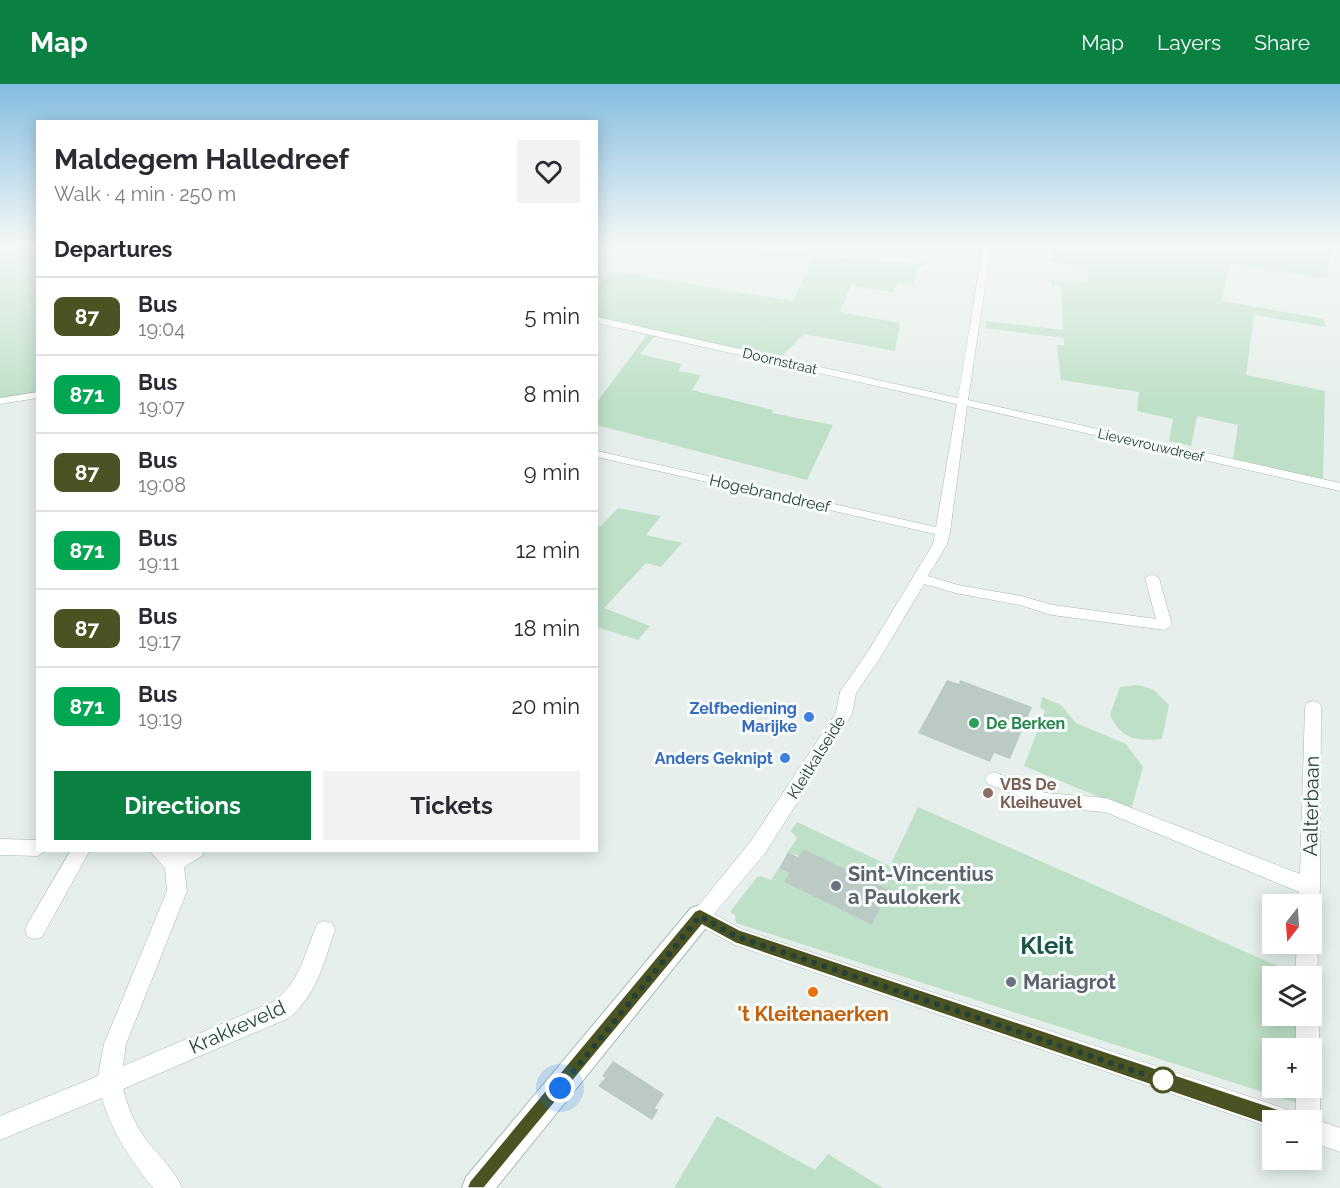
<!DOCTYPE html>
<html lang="en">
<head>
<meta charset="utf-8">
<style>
	:root { --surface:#fff; --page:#f2f2f3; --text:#2b2b33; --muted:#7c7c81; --line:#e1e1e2; --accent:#0b8043 }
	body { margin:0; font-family:Raleway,sans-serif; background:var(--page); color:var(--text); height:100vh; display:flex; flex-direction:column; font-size:22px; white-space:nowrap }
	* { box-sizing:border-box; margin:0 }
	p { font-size:20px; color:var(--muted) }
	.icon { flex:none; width:33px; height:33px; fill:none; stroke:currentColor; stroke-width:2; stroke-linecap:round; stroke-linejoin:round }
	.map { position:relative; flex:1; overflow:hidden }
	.side { position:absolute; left:36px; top:36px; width:562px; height:732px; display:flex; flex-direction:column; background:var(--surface); border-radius:0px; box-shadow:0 3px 15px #0003 }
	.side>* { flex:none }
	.badge { padding:0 12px; border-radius:9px; font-size:21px; line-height:39px }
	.needle { width:39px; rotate:197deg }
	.controls { position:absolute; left:1262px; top:810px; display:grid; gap:12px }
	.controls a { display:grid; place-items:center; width:60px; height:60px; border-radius:0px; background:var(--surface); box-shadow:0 3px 15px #0003; font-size:30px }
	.you { position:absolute; width:30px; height:30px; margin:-15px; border:4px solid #fff; border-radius:50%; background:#1a73e8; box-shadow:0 0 0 9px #1a73e833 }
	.map>.badge { position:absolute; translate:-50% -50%; box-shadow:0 0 0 3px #fff }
	h2 { padding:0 18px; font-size:22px; line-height:54px }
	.round { display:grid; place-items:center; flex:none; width:63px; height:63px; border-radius:0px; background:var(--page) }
	.head { display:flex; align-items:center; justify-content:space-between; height:102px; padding:0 18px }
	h1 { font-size:28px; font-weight:700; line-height:45px }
	.primary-button { display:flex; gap:12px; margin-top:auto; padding:12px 18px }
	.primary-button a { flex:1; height:69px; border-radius:0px; background:var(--accent); color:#fff; font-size:24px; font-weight:700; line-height:69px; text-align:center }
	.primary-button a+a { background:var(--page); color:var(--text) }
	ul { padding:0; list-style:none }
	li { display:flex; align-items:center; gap:18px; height:78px; padding:0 18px; border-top:2px solid var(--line) }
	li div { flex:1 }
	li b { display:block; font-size:22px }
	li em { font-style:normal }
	li .badge { min-width:66px; font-weight:700; text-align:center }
	header { display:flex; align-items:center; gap:36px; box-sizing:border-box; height:84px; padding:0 30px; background:var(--accent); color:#fff }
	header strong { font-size:28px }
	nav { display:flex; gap:33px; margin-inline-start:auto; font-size:21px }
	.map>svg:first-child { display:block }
</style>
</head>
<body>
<header>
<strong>Map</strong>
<nav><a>Map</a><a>Layers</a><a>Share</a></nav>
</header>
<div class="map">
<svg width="1340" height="1104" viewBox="0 0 1340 1104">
	<rect width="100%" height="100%" fill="#e6efeb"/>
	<!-- green -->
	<g fill="#bfe0c8">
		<polygon points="0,162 38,162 37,309 0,315"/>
		<polygon points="657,162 682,162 927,180 919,183 913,200 898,198 892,208 851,202 839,228 900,239 895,267 804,250 780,274 597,234 597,203 612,187 793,217 813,174"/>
		<polygon points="1051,162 1331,162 1326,195 1230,180 1222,217 1324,235 1326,243 1254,231 1246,291 1325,307 1323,395 1233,375 1238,341 1197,332 1191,362 1169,357 1173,335 1137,327 1139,308 1061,296 1057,261 1064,261 1064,254 985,244 986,237 1063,246 1061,202 1052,202 1051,196 1088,199 1088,183 1051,178"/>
		<polygon points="647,251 655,252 640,270 682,280 678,287 701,291 692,306 773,326 772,329 833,341 807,396 597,341 597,318"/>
		<polygon points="618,424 661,432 646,451 682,459 661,483 646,479 604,524 650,542 638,556 597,543 597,442 601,442"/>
		<path d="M1139,601l15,5 15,15 -7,34c-26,2 -40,1 -52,-24l10,-28z"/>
		<polygon points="1042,613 1061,621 1076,639 1126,660 1143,683 1131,726 1024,682 1045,627 1040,623"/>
		<polygon points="918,723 1298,891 1272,892 1272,932 1299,932 1299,964 1272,964 1272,1004 1300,1004 1300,1020 736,839 735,831 730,828 757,793 760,792 771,796 779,784 789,789 784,798 872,841 888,806 788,768 797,754 791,747 797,738 890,782"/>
		<polygon points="717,1032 815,1086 828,1070 883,1104 674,1104"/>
	</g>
	<!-- building -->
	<g fill="#bbcac4">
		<polygon points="947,596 959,600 960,596 1032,623 1010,675 994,669 990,678 918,649"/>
		<polygon points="803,765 889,806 872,841 784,798 789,789 779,784 782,779 788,768 798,773"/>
		<polygon points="613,977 664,1010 655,1024 658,1026 652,1036 598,1002 605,994 602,992"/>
	</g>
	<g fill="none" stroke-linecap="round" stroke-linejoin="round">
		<!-- street casing -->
		<g stroke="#a8b8b2" stroke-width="1">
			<g id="street">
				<polygon points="983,162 991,162 968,316 1340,399 1340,407 967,322 950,448 947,460 928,492 958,501 1021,512 1053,521 1156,535 1145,494 1152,490 1159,494 1172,541 1165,546 1052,531 1020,521 956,509 924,500 880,574 856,609 852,630 795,722 765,769 714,830 741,845 1283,1024 1291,1028 1295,1036 1272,1036 1272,1044 735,861 693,838 690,832 751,757 836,629 840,608 869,566 933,460 935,450 597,373 597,367 936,443 957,320 597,239 597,233 958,314"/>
				<polygon points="38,308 38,314 0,320 0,314"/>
				<polygon points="1313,617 1319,619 1321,623 1320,803 1319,820 1316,826 1311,828 1311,820 1299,820 1299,808 1105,728 1045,723 988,700 985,695 988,690 994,688 1046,709 1106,714 1300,790 1305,623 1307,619"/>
				<polygon points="0,755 38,756 38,766 46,766 38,772 0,771"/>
				<polygon points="71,766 90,766 42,853 35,855 28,853 25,846 28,839"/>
				<path d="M149,766h24l2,2 29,-2 -2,6 -18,11 3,24 -61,153 -3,22 150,-64c28,-20 31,-49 45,-79l7,-2 7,2 3,7c-11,32 -18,65 -46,88l-166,71c5,18 11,33 21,48 13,17 30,32 38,51h-29c-22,-28 -41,-55 -51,-90l-102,42v-24l98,-40 6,-32 63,-153 -2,-23z"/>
				<path d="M1311,852l3,1c5,12 6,39 -3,47v-8h-16l2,-32h14z"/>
				<path d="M1311,923l4,1c5,14 6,35 0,48l-4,2v-10h-15v-32h15z"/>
				<polygon points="1311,994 1316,996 1320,1004 1320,1037 1340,1044 1340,1068 1311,1058 1311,1036 1296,1036 1296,1004 1311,1004"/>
			</g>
		</g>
		<!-- secondary casing -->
		<g stroke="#a4bbb3" stroke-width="2">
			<polygon id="secondary" points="700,821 709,824 712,832 709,840 496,1104 462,1104 466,1093 691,824"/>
		</g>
		<!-- street -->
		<use href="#street" fill="#fff" fill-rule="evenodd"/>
		<!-- secondary -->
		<use href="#secondary" fill="#fff" fill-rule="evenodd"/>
	</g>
	<!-- sky -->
	<linearGradient id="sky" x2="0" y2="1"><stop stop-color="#84bce0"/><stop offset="0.51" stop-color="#f4f8f6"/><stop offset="1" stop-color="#f4f8f6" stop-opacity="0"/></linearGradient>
	<rect width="1340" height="317" fill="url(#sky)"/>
	<!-- line -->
	<polygon fill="#4a5321" stroke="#fff" stroke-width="1.5" points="700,825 740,846 1283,1027 1290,1030 1292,1036 1290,1043 1283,1046 735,859 702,841 484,1104 467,1104 470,1097 695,827"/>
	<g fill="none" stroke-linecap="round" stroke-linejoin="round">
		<!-- walk -->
		<polyline stroke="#24423a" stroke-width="6" stroke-dasharray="0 10.8" points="560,1004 700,832 735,852 1173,1000 1163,996"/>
	</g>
	<!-- markers -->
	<g fill="#3f7fe0" stroke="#f7fbf9" stroke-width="2">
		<circle cx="809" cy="633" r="6"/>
		<circle cx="785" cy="674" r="6"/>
	</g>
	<circle fill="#2e9e5b" stroke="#f7fbf9" stroke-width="2" cx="974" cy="639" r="6"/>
	<circle fill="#8d6e63" stroke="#f7fbf9" stroke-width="2" cx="988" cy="709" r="6"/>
	<g fill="#6b7280" stroke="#f7fbf9" stroke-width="2">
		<circle cx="836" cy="802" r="6"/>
		<circle cx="1011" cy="898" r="6"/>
	</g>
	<circle fill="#e8710a" stroke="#f7fbf9" stroke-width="2" cx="813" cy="908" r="6"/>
	<circle fill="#fff" stroke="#4a5321" stroke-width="3" cx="1163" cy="996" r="12"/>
	<g text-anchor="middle" stroke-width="6" stroke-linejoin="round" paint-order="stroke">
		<!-- far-street labels -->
		<g font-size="14" fill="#24423a" stroke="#f7fbf9">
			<text transform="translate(780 277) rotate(13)" y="5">Doornstraat</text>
			<text transform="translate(1151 361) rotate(13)" y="5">Lievevrouwdreef</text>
		</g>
		<!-- street labels -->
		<g font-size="16" fill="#24423a" stroke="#f7fbf9">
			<text transform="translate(770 409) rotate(13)" y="6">Hogebranddreef</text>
			<text transform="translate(816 673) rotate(-58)" y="6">Kleitkalseide</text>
		</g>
		<!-- shop labels -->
		<g font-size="16" font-weight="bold" fill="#366cbe" stroke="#f7fbf9" text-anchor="end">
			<text x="797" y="630">Zelfbediening<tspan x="797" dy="18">Marijke</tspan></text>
			<text x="773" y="680">Anders Geknipt</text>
		</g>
		<!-- leisure labels -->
		<g font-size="16" font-weight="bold" fill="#27864d" stroke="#f7fbf9" text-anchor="start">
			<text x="986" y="645">De Berken</text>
		</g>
		<!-- education labels -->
		<g font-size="16" font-weight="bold" fill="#785e54" stroke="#f7fbf9" text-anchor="start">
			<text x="1000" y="706">VBS De<tspan x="1000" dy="18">Kleiheuvel</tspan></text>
		</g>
		<!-- near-street labels -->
		<g font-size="20" fill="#24423a" stroke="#f7fbf9">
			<text transform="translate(1311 722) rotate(-89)" y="7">Aalterbaan</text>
			<text transform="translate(237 943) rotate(-24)" y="7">Krakkeveld</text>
		</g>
		<!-- near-worship labels -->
		<g font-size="20" font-weight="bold" fill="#5b616d" stroke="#f7fbf9" text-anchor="start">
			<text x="848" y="797">Sint-Vincentius<tspan x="848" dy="23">a Paulokerk</tspan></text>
			<text x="1023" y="905">Mariagrot</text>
		</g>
		<!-- near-food labels -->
		<g font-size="20" font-weight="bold" fill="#c56008" stroke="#f7fbf9">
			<text x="813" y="937">'t Kleitenaerken</text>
		</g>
		<!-- near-quarter labels -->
		<g font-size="24" font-weight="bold" fill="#1f5548" stroke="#f7fbf9">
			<text x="1047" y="870">Kleit</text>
		</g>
	</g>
</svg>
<div class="controls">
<a><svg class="needle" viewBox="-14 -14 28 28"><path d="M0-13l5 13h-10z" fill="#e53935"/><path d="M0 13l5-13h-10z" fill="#7c7c81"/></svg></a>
<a><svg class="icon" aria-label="layers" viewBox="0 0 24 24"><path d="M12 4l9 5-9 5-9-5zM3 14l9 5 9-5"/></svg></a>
<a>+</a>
<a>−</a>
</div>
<div class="you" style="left:560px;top:1004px"></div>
<section class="side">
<div class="head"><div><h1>Maldegem Halledreef</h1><p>Walk · 4 min · 250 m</p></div><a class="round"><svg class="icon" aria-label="heart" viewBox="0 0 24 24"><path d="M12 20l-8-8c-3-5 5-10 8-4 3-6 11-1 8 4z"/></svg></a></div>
<h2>Departures</h2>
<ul>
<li><span class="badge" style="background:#4a5321;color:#fff">87</span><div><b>Bus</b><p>19:04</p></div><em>5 min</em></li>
<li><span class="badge" style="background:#00a651;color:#fff">871</span><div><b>Bus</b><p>19:07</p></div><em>8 min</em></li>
<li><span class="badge" style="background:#4a5321;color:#fff">87</span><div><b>Bus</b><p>19:08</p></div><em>9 min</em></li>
<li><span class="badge" style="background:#00a651;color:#fff">871</span><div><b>Bus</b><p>19:11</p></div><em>12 min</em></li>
<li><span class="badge" style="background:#4a5321;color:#fff">87</span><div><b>Bus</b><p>19:17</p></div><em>18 min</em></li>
<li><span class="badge" style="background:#00a651;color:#fff">871</span><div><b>Bus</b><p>19:19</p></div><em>20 min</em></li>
</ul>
<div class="primary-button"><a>Directions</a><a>Tickets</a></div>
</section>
</div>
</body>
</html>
